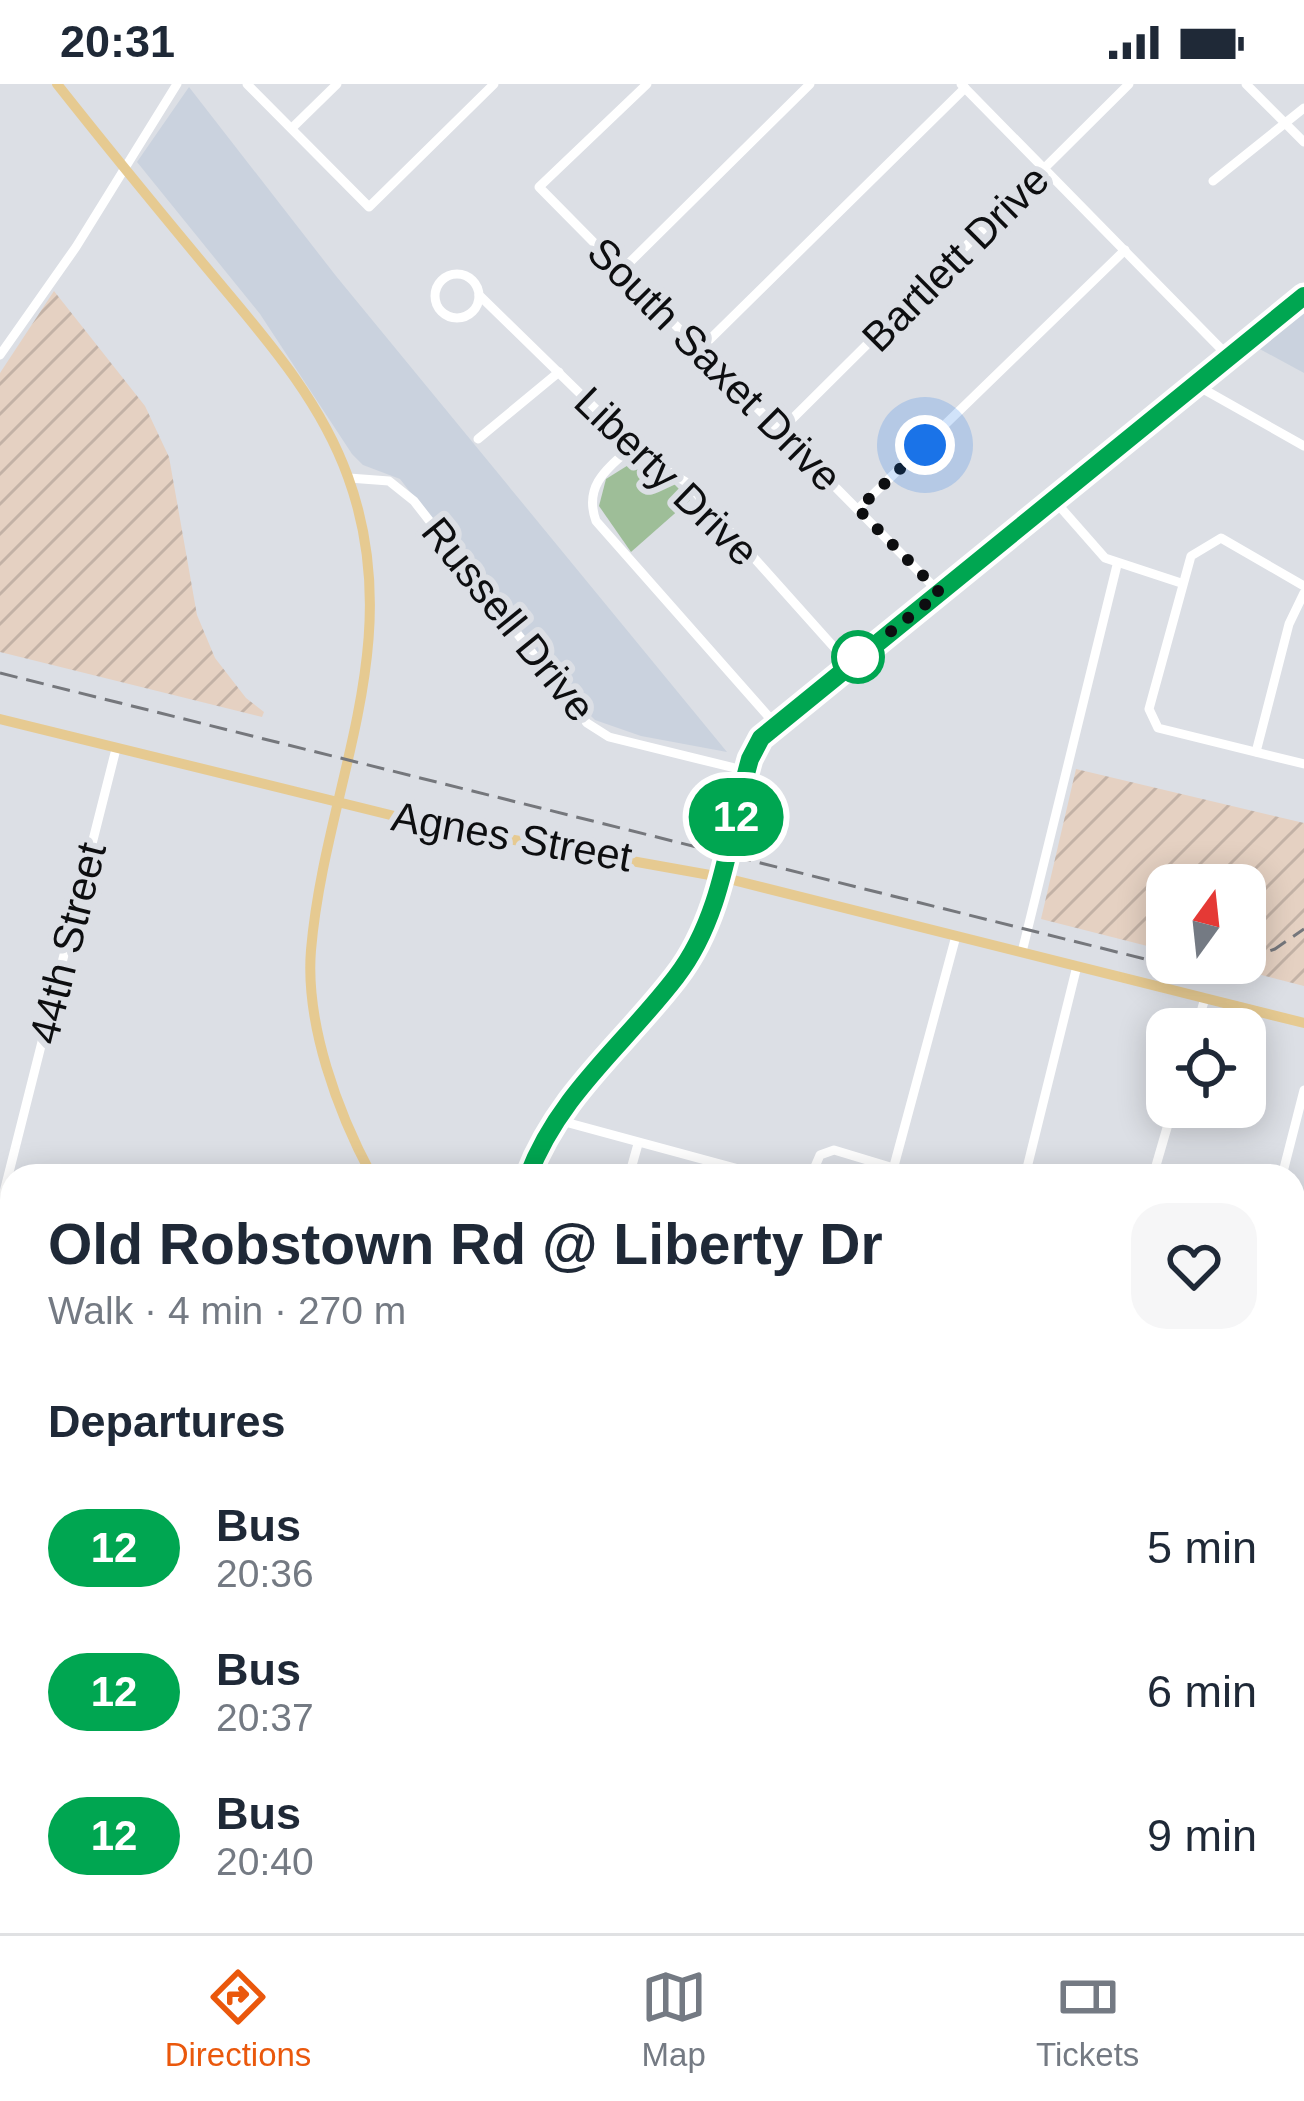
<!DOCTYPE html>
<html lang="en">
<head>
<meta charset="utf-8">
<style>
	:root { --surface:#fff; --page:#f6f6f7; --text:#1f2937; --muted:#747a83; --line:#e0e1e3; --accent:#ea580c }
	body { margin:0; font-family:Helvetica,sans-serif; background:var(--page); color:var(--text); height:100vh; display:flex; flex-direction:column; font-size:45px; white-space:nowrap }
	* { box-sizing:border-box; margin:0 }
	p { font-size:39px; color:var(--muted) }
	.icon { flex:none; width:66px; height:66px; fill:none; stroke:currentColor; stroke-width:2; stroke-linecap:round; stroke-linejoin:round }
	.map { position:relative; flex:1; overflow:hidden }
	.side { position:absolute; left:0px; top:1080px; width:1305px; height:771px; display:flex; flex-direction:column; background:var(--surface); border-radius:36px 36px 0 0; box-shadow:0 6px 30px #0003 }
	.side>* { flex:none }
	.badge { padding:0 24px; border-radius:39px; font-size:42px; line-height:78px }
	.needle { width:78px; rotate:15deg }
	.buttons { position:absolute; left:1146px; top:780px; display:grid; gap:24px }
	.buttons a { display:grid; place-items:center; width:120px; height:120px; border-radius:24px; background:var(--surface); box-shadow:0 6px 30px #0003; font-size:60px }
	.you { position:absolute; width:60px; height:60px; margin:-30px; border:9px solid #fff; border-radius:50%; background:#1a73e8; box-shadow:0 0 0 18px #1a73e833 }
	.map>.badge { position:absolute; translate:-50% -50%; box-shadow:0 0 0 6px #fff }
	h2 { padding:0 48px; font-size:45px; line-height:108px }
	.round { display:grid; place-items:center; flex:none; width:126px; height:126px; border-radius:36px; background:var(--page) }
	.overview { display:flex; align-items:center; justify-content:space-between; height:204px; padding:0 48px }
	h1 { font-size:57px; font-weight:700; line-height:90px }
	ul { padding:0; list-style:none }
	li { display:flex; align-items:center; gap:36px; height:144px; padding:0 48px }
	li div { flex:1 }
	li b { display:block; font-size:45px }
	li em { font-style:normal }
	li .badge { min-width:132px; font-weight:700; text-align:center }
	.status { display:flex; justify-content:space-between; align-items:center; height:84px; padding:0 60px; background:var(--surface); direction:ltr }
	.status svg { height:33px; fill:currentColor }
	.tab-bar { display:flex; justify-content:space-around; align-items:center; height:168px; border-top:3px solid var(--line); background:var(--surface); font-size:33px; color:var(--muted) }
	.tab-bar a { display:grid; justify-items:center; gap:6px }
	.tab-bar .selected { color:var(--accent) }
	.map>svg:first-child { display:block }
</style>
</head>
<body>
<div class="status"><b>20:31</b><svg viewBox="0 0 49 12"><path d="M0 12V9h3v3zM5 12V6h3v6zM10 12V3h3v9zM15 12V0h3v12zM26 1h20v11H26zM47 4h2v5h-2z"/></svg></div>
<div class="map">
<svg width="1304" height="1849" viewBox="0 0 1304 1849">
	<defs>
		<pattern id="industrial-furrows" width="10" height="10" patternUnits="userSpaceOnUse" patternTransform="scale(3)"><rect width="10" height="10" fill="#e5d1c2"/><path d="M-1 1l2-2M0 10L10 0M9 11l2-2" fill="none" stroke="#c3b2a6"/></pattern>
	</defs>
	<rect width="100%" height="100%" fill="#dcdfe5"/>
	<!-- built -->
	<g fill="#cad2de">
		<polygon points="189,3 336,192 727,668 641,652 595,636 561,602 400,395 363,381 352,370 260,230 137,78"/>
		<polygon points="1304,224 1304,289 1256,263"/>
		<polygon points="0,1667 12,1670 12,1839 315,1839 312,1849 0,1849"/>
	</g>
	<!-- industrial -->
	<g fill="url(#industrial-furrows)">
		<polygon points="54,207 145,322 169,373 197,531 215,574 246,614 264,628 262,633 0,568 0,289"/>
		<polygon points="1076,685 1304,739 1304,902 1215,879 1245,879 1245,801 1167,801 1167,867 1041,835"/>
	</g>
	<!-- green -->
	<polygon fill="#9ebe98" points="630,380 665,391 690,416 631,468 599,422 606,395"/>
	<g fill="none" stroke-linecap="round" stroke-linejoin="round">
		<!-- minor -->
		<g stroke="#fff" stroke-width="9">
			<polyline points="247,0 369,123 494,0"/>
			<polyline points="647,0 539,103 940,509"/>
			<polyline points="961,0 1229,273"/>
			<polyline points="1246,0 1304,58"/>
			<polyline points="292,44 337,0"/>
			<polyline points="1213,97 1304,24"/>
			<polyline points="623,185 810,0"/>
			<circle cx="457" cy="212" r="22"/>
			<polyline points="479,211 646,374 686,398 849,580"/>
			<polyline points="699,266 965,4"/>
			<polyline points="0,271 76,163 177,0"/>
			<polyline points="1196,301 1304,362"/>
			<polyline points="780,347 1129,0"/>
			<polyline points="478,355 559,288"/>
			<path d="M633,362c-25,22 -50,39 -37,75l180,204"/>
			<polyline points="349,394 389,397 414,417 587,639 609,653 747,687"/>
			<polyline points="1054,416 1105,474 1181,499"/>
			<polyline points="858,425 1125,166"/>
			<polyline points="1304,502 1221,454 1191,472 1149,625 1158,644 1304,680"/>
			<polyline points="1256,668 1289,540 1304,509"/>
			<polyline points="1022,868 1117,481"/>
			<polyline points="1196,945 1205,914"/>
			<polyline points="554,1035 764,1092"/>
			<polyline points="894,1082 956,852"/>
			<path d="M528,1092c31,-83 97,-131 148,-199 47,-62 54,-145 74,-218l11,-21 543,-442"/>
			<polyline points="629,1092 638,1060"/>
			<polyline points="811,1092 820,1071 834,1066 920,1092"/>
			<polyline points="1025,1092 1077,882"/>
			<polyline points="1153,1092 1173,1023"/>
			<polyline points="1282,1092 1304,1006"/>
			<polyline points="0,1124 116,665"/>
			<polyline points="0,1172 12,1175"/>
			<polyline points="1293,1183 1304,1186"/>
			<polyline points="1293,1433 1304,1436"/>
			<polyline points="1293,1549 1304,1506"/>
			<polyline points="0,1659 12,1662"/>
			<polyline points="1293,1684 1304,1687"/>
			<polyline points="458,1839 495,1849"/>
			<polyline points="326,1849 329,1839"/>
			<polyline points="587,1849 590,1839"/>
			<polyline points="763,1849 766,1839"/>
			<polyline points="871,1849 873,1839"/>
			<polyline points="979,1849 982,1839"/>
			<polyline points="1090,1849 1092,1839"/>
			<polyline points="1217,1849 1220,1839"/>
		</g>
		<!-- major -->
		<g stroke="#e6ca91" stroke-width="10">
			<path d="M57,0c49,62 99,123 149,183 54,65 113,129 142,210 61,167 -23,310 -37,473 -6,74 27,163 61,226"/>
			<polyline points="0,635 431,741 721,793 1304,939"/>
			<polyline points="1046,1839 1055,1849"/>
		</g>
		<!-- rail -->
		<g stroke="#75777c" stroke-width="3" stroke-dasharray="18 9" stroke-linecap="butt">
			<polyline points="0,589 1149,876 1227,879"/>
			<polyline points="1245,876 1275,865 1304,845"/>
		</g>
	</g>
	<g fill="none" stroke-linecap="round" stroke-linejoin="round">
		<!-- line casing -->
		<g stroke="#fff" stroke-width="27">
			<path id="line" d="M528,1092c31,-82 96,-131 148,-199 48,-62 53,-145 74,-218l11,-21 543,-442"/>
		</g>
		<!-- line -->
		<use href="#line" stroke="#00a651" stroke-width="18"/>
		<!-- walk -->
		<polyline stroke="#0d0e10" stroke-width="12" stroke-dasharray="0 21.6" points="858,573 849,580 940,509 858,425 925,361"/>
	</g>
	<!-- markers -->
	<circle fill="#fff" stroke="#00a651" stroke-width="6" cx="858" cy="573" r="24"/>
	<g text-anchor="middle" stroke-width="12" stroke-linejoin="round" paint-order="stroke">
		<!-- street labels -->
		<g font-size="42" fill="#0d0e10" stroke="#dcdfe5">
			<text transform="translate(955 174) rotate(-45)" y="15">Bartlett Drive</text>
			<text transform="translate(715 280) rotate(45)" y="15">South Saxet Drive</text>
			<text transform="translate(667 392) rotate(44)" y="15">Liberty Drive</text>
			<text transform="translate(509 535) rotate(51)" y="15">Russell Drive</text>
			<text transform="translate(512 752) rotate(10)" y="15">Agnes Street</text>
			<text transform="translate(67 859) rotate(-76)" y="15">44th Street</text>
		</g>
	</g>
</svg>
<div class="buttons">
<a><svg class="needle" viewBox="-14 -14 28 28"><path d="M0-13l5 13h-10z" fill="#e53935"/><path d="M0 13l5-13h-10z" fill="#747a83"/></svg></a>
<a><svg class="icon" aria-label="locate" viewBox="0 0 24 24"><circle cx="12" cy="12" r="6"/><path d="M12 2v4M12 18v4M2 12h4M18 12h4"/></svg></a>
</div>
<div class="you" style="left:925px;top:361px"></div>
<b class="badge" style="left:736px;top:733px;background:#00a651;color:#fff">12</b>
<section class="side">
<div class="overview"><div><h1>Old Robstown Rd @ Liberty Dr</h1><p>Walk · 4 min · 270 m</p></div><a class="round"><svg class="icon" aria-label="heart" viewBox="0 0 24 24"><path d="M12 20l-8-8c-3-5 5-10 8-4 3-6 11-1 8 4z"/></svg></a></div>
<h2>Departures</h2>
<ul>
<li><span class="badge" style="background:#00a651;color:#fff">12</span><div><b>Bus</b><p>20:36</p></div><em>5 min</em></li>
<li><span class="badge" style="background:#00a651;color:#fff">12</span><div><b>Bus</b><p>20:37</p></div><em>6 min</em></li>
<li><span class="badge" style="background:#00a651;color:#fff">12</span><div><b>Bus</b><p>20:40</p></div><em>9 min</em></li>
</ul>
</section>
</div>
<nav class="tab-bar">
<a class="selected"><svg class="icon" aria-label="directions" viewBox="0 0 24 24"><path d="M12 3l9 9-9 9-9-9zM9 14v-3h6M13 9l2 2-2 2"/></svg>Directions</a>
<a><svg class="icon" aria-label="map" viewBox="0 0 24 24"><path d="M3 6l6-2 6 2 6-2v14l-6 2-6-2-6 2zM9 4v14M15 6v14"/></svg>Map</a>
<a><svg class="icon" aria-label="tickets" viewBox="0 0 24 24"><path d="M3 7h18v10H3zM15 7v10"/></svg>Tickets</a>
</nav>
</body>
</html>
